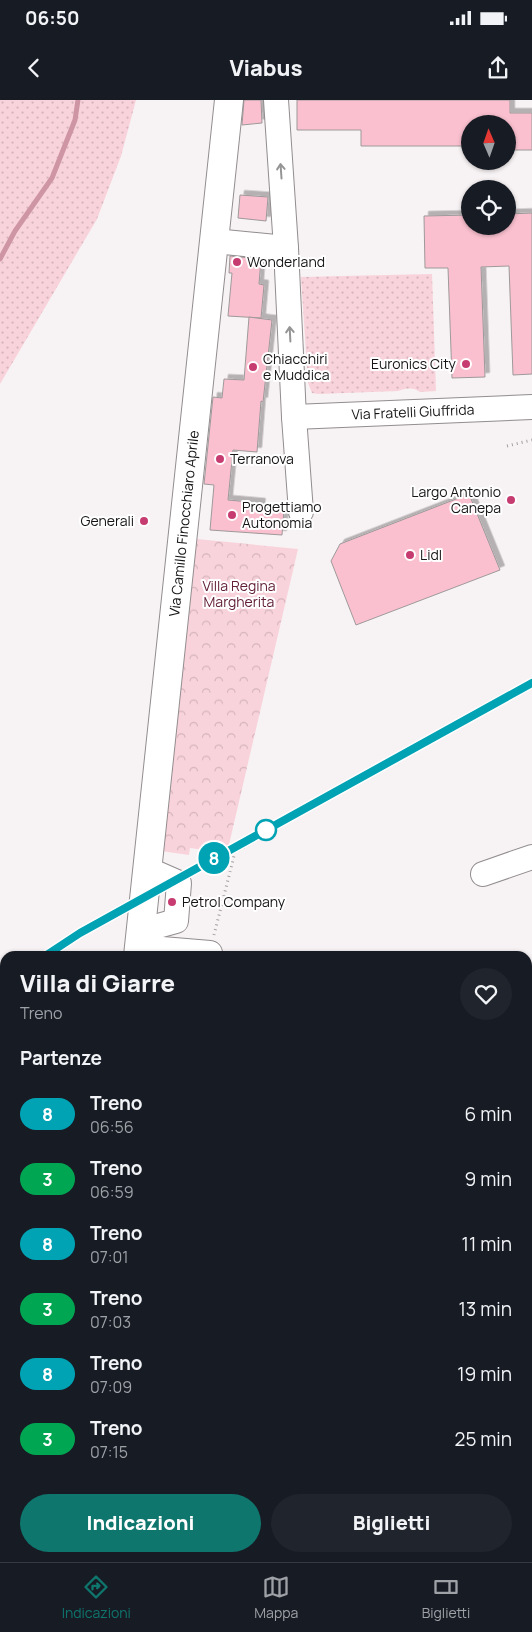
<!DOCTYPE html>
<html lang="it">
<head>
<meta charset="utf-8">
<style>
	:root { --surface:#171b24; --page:#20242c; --text:#f1f3f6; --muted:#9ea1a6; --line:#363941; --accent:#0f766e }
	body { margin:0; font-family:Manrope,sans-serif; background:var(--page); color:var(--text); height:100vh; display:flex; flex-direction:column; font-size:19px; white-space:nowrap }
	* { box-sizing:border-box; margin:0 }
	p { font-size:16px; color:var(--muted) }
	.icon { flex:none; width:28px; height:28px; fill:none; stroke:currentColor; stroke-width:2; stroke-linecap:round; stroke-linejoin:round }
	.map { position:relative; flex:1; overflow:hidden }
	.details { position:absolute; left:0px; top:851px; width:532px; height:611px; display:flex; flex-direction:column; background:var(--surface); border-radius:15px 15px 0 0; box-shadow:0 1px 4px #0004 }
	.details>* { flex:none }
	.badge { padding:0 10px; border-radius:16px; font-size:18px; line-height:32px }
	.needle { width:32px; rotate:358deg }
	.buttons { position:absolute; left:461px; top:15px; display:grid; gap:10px }
	.buttons a { display:grid; place-items:center; width:55px; height:55px; border-radius:50%; background:var(--surface); box-shadow:0 1px 4px #0004; font-size:25px }
	.map>.badge { position:absolute; translate:-50% -50%; box-shadow:0 0 0 2px #fff }
	h2 { padding:0 20px; font-size:19px; line-height:45px }
	.round { display:grid; place-items:center; flex:none; width:52px; height:52px; border-radius:26px; background:var(--page) }
	.overview { display:flex; align-items:center; justify-content:space-between; height:85px; padding:0 20px }
	h1 { font-size:24px; font-weight:800; line-height:38px }
	.primary-button { display:flex; gap:10px; margin-top:auto; padding:10px 20px }
	.primary-button a { flex:1; height:58px; border-radius:30px; background:var(--accent); color:#fff; font-size:20px; font-weight:800; line-height:58px; text-align:center }
	.primary-button a+a { background:var(--page); color:var(--text) }
	ul { padding:0; list-style:none }
	li { display:flex; align-items:center; gap:15px; height:65px; padding:0 20px }
	li div { flex:1 }
	li b { display:block; font-size:19px }
	li em { font-style:normal }
	li .badge { min-width:55px; font-weight:700; text-align:center }
	.status { display:flex; justify-content:space-between; align-items:center; height:35px; padding:0 25px; background:var(--surface); direction:ltr }
	.status svg { height:14px; fill:currentColor }
	header { display:flex; justify-content:space-between; align-items:center; height:65px; padding:0 20px; background:var(--surface); font-size:22px; font-weight:800 }
	.dock { display:flex; justify-content:space-around; align-items:center; height:70px; border-top:1px solid var(--line); background:var(--surface); font-size:14px; color:var(--muted) }
	.dock a { display:grid; justify-items:center; gap:2px }
	.dock .selected { color:var(--accent) }
	.map>svg:first-child { display:block }
</style>
</head>
<body>
<div class="status"><b>06:50</b><svg viewBox="0 0 49 12"><path d="M0 12V9h3v3zM5 12V6h3v6zM10 12V3h3v9zM15 12V0h3v12zM26 1h20v11H26zM47 4h2v5h-2z"/></svg></div>
<header><svg class="icon" aria-label="back" viewBox="0 0 24 24"><path d="M15 5l-7 7 7 7"/></svg>Viabus<svg class="icon" aria-label="share" viewBox="0 0 24 24"><path d="M12 15V3M7 8l5-5 5 5M5 13v7h14v-7"/></svg></header>
<div class="map">
<svg width="532" height="1462" viewBox="0 0 532 1462">
	<defs>
		<pattern id="grass-dots" width="8" height="8" patternUnits="userSpaceOnUse" patternTransform="scale(1.25)"><rect width="8" height="8" fill="#f9d3dc"/><path d="M2 2h.1M6 6h.1" fill="none" stroke="#d5b4bc" stroke-width="1.8" stroke-linecap="round"/></pattern>
		<pattern id="forest-crowns" width="20" height="18" patternUnits="userSpaceOnUse" patternTransform="scale(1.25)"><rect width="20" height="18" fill="#f9d3dc"/><path d="M2 6a3 3 0 1 1 6 0M12 15a3 3 0 1 1 6 0" fill="none" stroke="#d5b4bc"/></pattern>
		<filter id="shadow"><feDropShadow dx="4.5" dy="-4.5" stdDeviation="0" flood-color="#0004"/></filter>
	</defs>
	<rect width="100%" height="100%" fill="#f7f2f3"/>
	<!-- grass -->
	<g fill="url(#grass-dots)">
		<polygon points="0,0 136,0 121,56 97,119 0,284"/>
		<path d="M432,174l4,117 -16,1c-6,-5 -15,-4 -22,-1l-80,3 -6,-1 -4,-10 -7,-106z"/>
	</g>
	<!-- forest -->
	<polygon fill="url(#forest-crowns)" points="197,439 298,449 227,753 190,748 189,755 161,751"/>
	<g fill="none" stroke-linecap="round" stroke-linejoin="round">
		<!-- stream -->
		<polyline stroke="#ce96a4" stroke-width="5" points="0,159 15,131 52,78 75,20 78,0"/>
	</g>
	<!-- building -->
	<g fill="#fac0cf" stroke="#9e999a" filter="url(#shadow)">
		<polygon points="244,0 261,0 262,23 242,25"/>
		<polygon points="297,0 510,0 510,13 532,13 532,50 508,50 508,24 470,24 470,46 361,46 361,30 297,30"/>
		<polygon points="240,95 268,97 266,121 238,118"/>
		<polygon points="532,113 532,274 513,275 509,166 481,167 485,277 452,278 448,168 425,168 424,116 470,115 470,126 508,126 508,114"/>
		<polygon points="230,156 261,159 259,184 264,185 261,218 228,216 232,173 229,173"/>
		<polygon points="249,217 272,220 263,302 261,301 257,352 233,350 228,400 261,403 260,408 284,410 282,435 210,430 214,385 204,384 213,297 222,298 224,279 244,280"/>
		<polygon points="469,394 500,470 356,525 331,461 340,444"/>
	</g>
	<g fill="none" stroke-linecap="round" stroke-linejoin="round">
		<!-- minor casing -->
		<g stroke="#928d8e" stroke-width="26">
			<g id="minor">
				<polyline points="276,0 286,148 294,317 301,412"/>
				<polyline points="214,141 286,148"/>
				<path id="s1" d="M294,317l238,-10"/>
				<polyline points="483,774 532,757"/>
				<polyline points="140,831 176,821 179,783 147,769"/>
				<polyline points="138,847 210,853 210,856"/>
				<polyline points="528,1250 532,1248"/>
				<polyline points="528,1267 532,1281"/>
				<polyline points="0,1299 5,1300"/>
				<polyline points="397,1458 398,1462"/>
				<polyline points="198,1462 198,1458"/>
				<polyline points="295,1462 295,1458"/>
			</g>
		</g>
		<!-- major casing -->
		<g stroke="#928d8e" stroke-width="30">
			<g id="major">
				<path id="s2" d="M138,856l91,-856"/>
				<polyline points="71,1462 71,1458"/>
			</g>
		</g>
		<!-- path -->
		<g stroke="#a4a0a1" stroke-width="3" stroke-dasharray="1 4" stroke-linecap="butt">
			<polyline points="507,346 532,340"/>
			<polyline points="214,835 235,752 265,735"/>
		</g>
		<!-- minor -->
		<use href="#minor" stroke="#fff" stroke-width="24"/>
		<!-- major -->
		<use href="#major" stroke="#fff" stroke-width="28"/>
		<!-- rail -->
		<g stroke="#646162" stroke-width="4" stroke-dasharray="8 4" stroke-linecap="butt">
			<polyline points="228,751 532,583"/>
			<polyline points="45,856 80,833 132,804"/>
			<polyline points="0,898 5,892"/>
		</g>
	</g>
	<!-- one-way arrows -->
	<defs><path id="oneway-shaft" d="M-6 0H5M1.5-3L5.5 0L1.5 3" fill="none" stroke-width="1.6" stroke-linecap="round" stroke-linejoin="round" transform="scale(1.25)"/></defs>
	<g stroke="#969596">
		<use href="#oneway-shaft" transform="translate(281 71) rotate(-94)"/>
		<use href="#oneway-shaft" transform="translate(290 234) rotate(-93)"/>
	</g>
	<g fill="none" stroke-linecap="round" stroke-linejoin="round">
		<!-- line casing -->
		<g stroke="#fff" stroke-width="11">
			<polyline id="line" points="45,856 80,833 532,583"/>
		</g>
		<!-- line -->
		<use href="#line" stroke="#00a3b4" stroke-width="8"/>
	</g>
	<!-- markers -->
	<g fill="#c63b70" stroke="#fff" stroke-width="2">
		<circle cx="237" cy="162" r="5"/>
		<circle cx="466" cy="264" r="5"/>
		<circle cx="253" cy="267" r="5"/>
		<circle cx="220" cy="359" r="5"/>
		<circle cx="511" cy="400" r="5"/>
		<circle cx="232" cy="415" r="5"/>
		<circle cx="144" cy="421" r="5"/>
		<circle cx="410" cy="455" r="5"/>
		<circle cx="172" cy="802" r="5"/>
	</g>
	<circle fill="#fff" stroke="#00a3b4" stroke-width="2.5" cx="266" cy="730" r="10"/>
	<g text-anchor="middle" stroke-width="4" stroke-linejoin="round" paint-order="stroke">
		<!-- poi labels -->
		<g font-size="14" fill="#161415" stroke="#fff" text-anchor="start">
			<text x="247" y="167">Wonderland</text>
			<text x="263" y="264">Chiacchiri<tspan x="263" dy="16">e Muddica</tspan></text>
			<text x="456" y="269" text-anchor="end">Euronics City</text>
			<text x="230" y="364">Terranova</text>
			<text x="501" y="397" text-anchor="end">Largo Antonio<tspan x="501" dy="16">Canepa</tspan></text>
			<text x="242" y="412">Progettiamo<tspan x="242" dy="16">Autonomia</tspan></text>
			<text x="134" y="426" text-anchor="end">Generali</text>
			<text x="420" y="460">Lidl</text>
			<text x="182" y="807">Petrol Company</text>
		</g>
		<!-- street labels -->
		<g font-size="14" fill="#161415" stroke="#fff">
			<text dy="5" stroke="none"><textPath href="#s1" startOffset="119">Via Fratelli Giuffrida</textPath></text>
			<text dy="5" stroke="none"><textPath href="#s2" startOffset="435">Via Camillo Finocchiaro Aprile</textPath></text>
		</g>
		<!-- park labels -->
		<g font-size="14" fill="#632038" stroke="#fff">
			<text x="239" y="491">Villa Regina<tspan x="239" dy="16">Margherita</tspan></text>
		</g>
	</g>
</svg>
<div class="buttons">
<a><svg class="needle" viewBox="-14 -14 28 28"><path d="M0-13l5 13h-10z" fill="#e53935"/><path d="M0 13l5-13h-10z" fill="#9ea1a6"/></svg></a>
<a><svg class="icon" aria-label="locate" viewBox="0 0 24 24"><circle cx="12" cy="12" r="6"/><path d="M12 2v4M12 18v4M2 12h4M18 12h4"/></svg></a>
</div>
<b class="badge" style="left:214px;top:758px;background:#00a3b4;color:#fff">8</b>
<section class="details">
<div class="overview"><div><h1>Villa di Giarre</h1><p>Treno</p></div><a class="round"><svg class="icon" aria-label="heart" viewBox="0 0 24 24"><path d="M12 20l-8-8c-3-5 5-10 8-4 3-6 11-1 8 4z"/></svg></a></div>
<h2>Partenze</h2>
<ul>
<li><span class="badge" style="background:#00a3b4;color:#fff">8</span><div><b>Treno</b><p>06:56</p></div><em>6 min</em></li>
<li><span class="badge" style="background:#00a651;color:#fff">3</span><div><b>Treno</b><p>06:59</p></div><em>9 min</em></li>
<li><span class="badge" style="background:#00a3b4;color:#fff">8</span><div><b>Treno</b><p>07:01</p></div><em>11 min</em></li>
<li><span class="badge" style="background:#00a651;color:#fff">3</span><div><b>Treno</b><p>07:03</p></div><em>13 min</em></li>
<li><span class="badge" style="background:#00a3b4;color:#fff">8</span><div><b>Treno</b><p>07:09</p></div><em>19 min</em></li>
<li><span class="badge" style="background:#00a651;color:#fff">3</span><div><b>Treno</b><p>07:15</p></div><em>25 min</em></li>
</ul>
<div class="primary-button"><a>Indicazioni</a><a>Biglietti</a></div>
</section>
</div>
<nav class="dock">
<a class="selected"><svg class="icon" aria-label="directions" viewBox="0 0 24 24"><path d="M12 3l9 9-9 9-9-9zM9 14v-3h6M13 9l2 2-2 2"/></svg>Indicazioni</a>
<a><svg class="icon" aria-label="map" viewBox="0 0 24 24"><path d="M3 6l6-2 6 2 6-2v14l-6 2-6-2-6 2zM9 4v14M15 6v14"/></svg>Mappa</a>
<a><svg class="icon" aria-label="tickets" viewBox="0 0 24 24"><path d="M3 7h18v10H3zM15 7v10"/></svg>Biglietti</a>
</nav>
</body>
</html>
